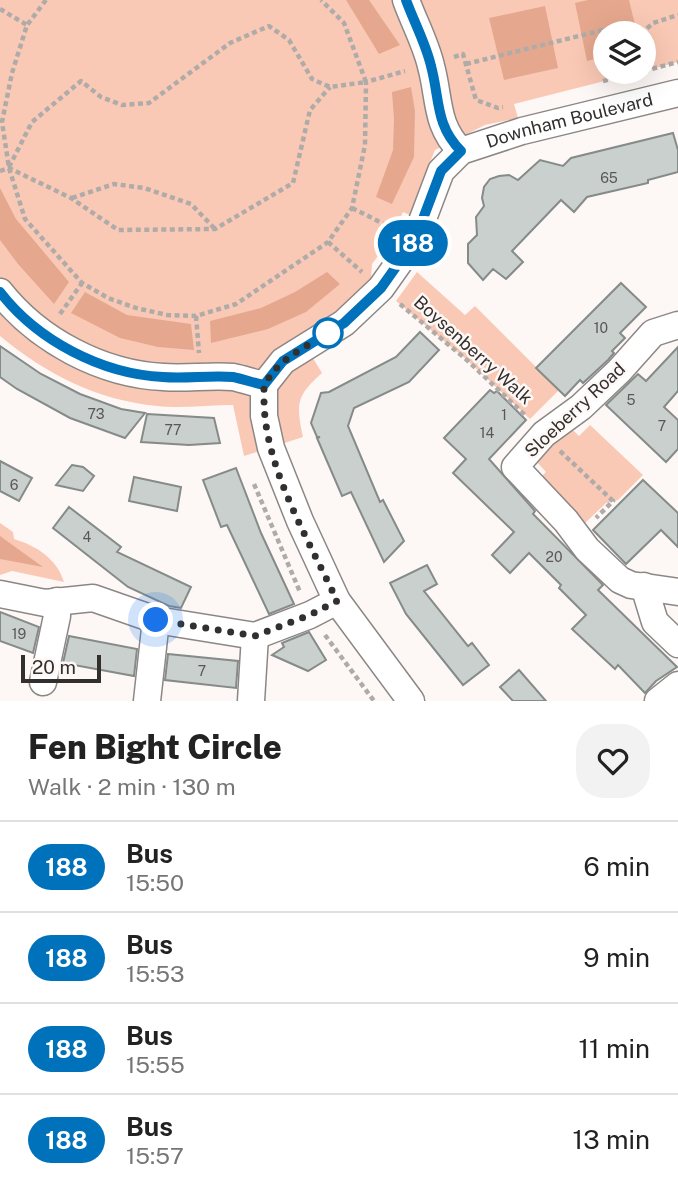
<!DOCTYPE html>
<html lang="en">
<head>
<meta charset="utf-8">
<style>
	:root { --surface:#fff; --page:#f2f2f2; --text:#222; --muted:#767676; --line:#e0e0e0 }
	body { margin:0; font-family:"Public Sans",sans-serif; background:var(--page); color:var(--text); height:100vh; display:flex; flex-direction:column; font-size:26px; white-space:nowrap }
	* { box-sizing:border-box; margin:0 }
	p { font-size:23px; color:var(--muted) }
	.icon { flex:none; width:38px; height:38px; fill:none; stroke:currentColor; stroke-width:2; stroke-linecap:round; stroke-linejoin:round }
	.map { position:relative; height:701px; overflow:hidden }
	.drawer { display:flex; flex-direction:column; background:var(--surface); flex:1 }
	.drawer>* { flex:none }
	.badge { padding:0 14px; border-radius:23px; font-size:24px; line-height:46px }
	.fabs { position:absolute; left:593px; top:21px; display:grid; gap:14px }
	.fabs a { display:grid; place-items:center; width:63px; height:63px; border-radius:50%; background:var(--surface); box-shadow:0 7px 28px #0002; font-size:35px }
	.scale { position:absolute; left:21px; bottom:18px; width:80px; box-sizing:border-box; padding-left:7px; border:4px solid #32302f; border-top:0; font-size:19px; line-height:24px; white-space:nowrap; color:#32302f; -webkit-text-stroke:5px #fdf8f5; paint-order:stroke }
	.you { position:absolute; width:35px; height:35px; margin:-18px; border:5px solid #fff; border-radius:50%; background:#1a73e8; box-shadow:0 0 0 10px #1a73e833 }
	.map>.badge { position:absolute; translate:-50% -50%; box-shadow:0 0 0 4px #fff }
	.round { display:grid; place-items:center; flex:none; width:74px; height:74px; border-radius:28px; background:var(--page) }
	.summary { display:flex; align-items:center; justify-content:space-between; height:119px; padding:0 28px }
	h1 { font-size:33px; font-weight:800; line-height:52px }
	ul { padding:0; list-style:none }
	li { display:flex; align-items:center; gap:21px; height:91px; padding:0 28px; border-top:2px solid var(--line) }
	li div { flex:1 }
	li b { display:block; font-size:26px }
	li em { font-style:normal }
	li .badge { min-width:77px; font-weight:700; text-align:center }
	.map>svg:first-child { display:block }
</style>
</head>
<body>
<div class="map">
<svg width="678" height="701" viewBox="0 0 678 701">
	<rect width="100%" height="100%" fill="#fdf8f5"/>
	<!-- green -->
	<g fill="#fac9b5">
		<path d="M0,0h678v62l-34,9v-38h-38v39h34l-126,32 4,14 -33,7 -50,25 -14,35 -9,31 -9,-4 -13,28 -18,24 -1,14 -39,42 -32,17 22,36c-26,23 -26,31 -19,64l-59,19 -11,-51c-25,0 -52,4 -76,1 -61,-6 -111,-32 -157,-70z"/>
		<polygon points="417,272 465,315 475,306 559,390 530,419 468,361 396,301"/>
		<polygon points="590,425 643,475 618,500 606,503 585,523 539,479 546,472 536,461 569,426 579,436"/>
		<path d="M0,523l13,9 1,7c23,7 43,20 50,43l-52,-11 -12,4z"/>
	</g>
	<!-- water -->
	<g fill="#e5a88e">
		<polygon points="346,0 369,0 400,45 379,54"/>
		<polygon points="588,0 629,0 637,33 606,33 605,57 587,61 575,3"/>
		<polygon points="545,6 558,68 504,80 489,18"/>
		<polygon points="411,87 415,111 414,157 392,204 376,197 393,150 394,119 392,92"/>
		<polygon points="0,188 16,219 69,282 54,304 18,264 0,240"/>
		<polygon points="327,272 340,284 306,312 268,329 211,343 210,321 261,308 295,292"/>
		<polygon points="85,292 127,315 191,324 194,350 158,347 120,338 71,313"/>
		<polygon points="0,536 43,567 0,559"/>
	</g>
	<!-- building -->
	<g fill="#cad0ce" stroke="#858b89" stroke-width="2">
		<polygon points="673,133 678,150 678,172 648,180 648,183 587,197 574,212 561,200 512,251 523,262 506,279 493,269 483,280 468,263 468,244 477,235 476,217 484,206 482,198 484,187 490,179 499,176 509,175 518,180 540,160 563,166 571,158"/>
		<polygon points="621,283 646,307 620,333 625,338 612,351 614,353 608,360 583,383 580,380 565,396 536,368"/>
		<polygon points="420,332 439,350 409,382 354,408 348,426 380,502 383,500 404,541 384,562 351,492 342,496 317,438 320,437 317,437 311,423 321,393 329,392 396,357"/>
		<polygon points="0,346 41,374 80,394 121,409 145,413 125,438 70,418 17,389 0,377"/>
		<polygon points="678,347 678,391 664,407 678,420 678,449 666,462 606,405 638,374 646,381"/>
		<polygon points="490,390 494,393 497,391 526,420 489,459 535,511 533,514 603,585 598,590 677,667 656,681 645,693 618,665 615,669 572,629 586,615 559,588 561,585 529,553 510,573 492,555 514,532 453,473 466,459 444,438"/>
		<polygon points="147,414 214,418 220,443 189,445 141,442"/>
		<polygon points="0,461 32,478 19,501 0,491"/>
		<polygon points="72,465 83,467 94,476 83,491 56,485"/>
		<polygon points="236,468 261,533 294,604 269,614 227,525 221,527 203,480"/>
		<polygon points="134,477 181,487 177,511 129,501"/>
		<polygon points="643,480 678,513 678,547 661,530 626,564 593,530"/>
		<polygon points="69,507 121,547 117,552 191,587 181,608 169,606 128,587 53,528"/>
		<polygon points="427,565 437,584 424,591 468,646 472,643 489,665 463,685 406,614 390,583"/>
		<polygon points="0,612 39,627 33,653 0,641"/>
		<polygon points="309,632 326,660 308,671 272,655 284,647 282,643"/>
		<polygon points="69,636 137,649 134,676 63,663"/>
		<polygon points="168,654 238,661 236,688 165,680"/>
		<polygon points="519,670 546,701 513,701 500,687"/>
	</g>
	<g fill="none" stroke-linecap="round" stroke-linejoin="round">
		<!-- minor casing -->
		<g stroke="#8c8785" stroke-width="29">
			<g id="minor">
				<path d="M406,0c8,22 20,44 25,66 9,33 4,59 30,85"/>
				<path d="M0,292c38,48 101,82 163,85 23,2 47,-2 70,0 10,2 21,6 31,8"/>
				<polyline points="678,325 653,333 619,371 581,407 544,434 515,467 566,521 587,549 620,580 631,585 678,592"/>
				<path id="s1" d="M264,385l19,-24 61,-38 37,-35 34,-48 26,-69 20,-20 61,-20 156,-38"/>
				<polyline points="264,385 264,416 271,448 300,521 337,601 411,701"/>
				<polyline points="644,586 655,622 678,644"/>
				<polyline points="0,594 45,603 93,598 156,620 255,636 310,615 337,601"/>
				<polyline points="43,682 57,616 57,601"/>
				<polyline points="147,701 156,620"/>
				<polyline points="251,701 255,636"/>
				<polyline points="658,701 678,685"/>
			</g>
		</g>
		<!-- path -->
		<g stroke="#afaba9" stroke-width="4.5" stroke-dasharray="5 3.5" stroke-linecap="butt">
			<polyline points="46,0 27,25 12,73 2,122 9,168 25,219 82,283 108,298 136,308 167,315 196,316 236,304 328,242 352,208 365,145 366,82 405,71"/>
			<polyline points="0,9 27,25"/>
			<polyline points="454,57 463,54 476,100 498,108 503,107"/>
			<polyline points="466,64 611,28 643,32 653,23 678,15"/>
			<polyline points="644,71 678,62"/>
			<polyline points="603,81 640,72"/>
			<polyline points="9,167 32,122 81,81 101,97 122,105 149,103 230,43 269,26 289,40 312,79 330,87 366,82 344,23 321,0"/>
			<polyline points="0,171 9,168 71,198 118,230 215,229 293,183 310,110 330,87"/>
			<polyline points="72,198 114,184 144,188 191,204 215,229"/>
			<polyline points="352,208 392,228"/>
			<polyline points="328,242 362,272"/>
			<polyline points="400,304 468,361 527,417"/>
			<polyline points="60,314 82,283"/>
			<polyline points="196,316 199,353"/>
			<polyline points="560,451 613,501 596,518"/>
			<polyline points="254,484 300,592"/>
			<polyline points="325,635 374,701"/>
		</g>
		<!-- minor -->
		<use href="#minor" stroke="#fff" stroke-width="26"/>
	</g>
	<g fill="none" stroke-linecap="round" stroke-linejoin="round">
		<!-- line casing -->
		<g stroke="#fff" stroke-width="16">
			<path id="line" d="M0,292c37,48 101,82 163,85 23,2 47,-2 70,0 10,2 21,6 31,8l19,-24 61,-38 37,-35 34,-48 26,-69 20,-20c-26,-26 -21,-52 -30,-85 -5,-22 -17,-44 -25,-66"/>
		</g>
		<!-- line -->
		<use href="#line" stroke="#0072bc" stroke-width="10"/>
		<!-- walk -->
		<path stroke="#32302f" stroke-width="7" stroke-dasharray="0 12.6" d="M156,620l99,16 55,-21 27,-14c-28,-61 -73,-134 -73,-202 0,-5 -1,-11 2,-16 12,-24 40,-36 62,-50"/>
	</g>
	<!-- markers -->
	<circle fill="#fff" stroke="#0072bc" stroke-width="3.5" cx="328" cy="333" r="14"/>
	<g text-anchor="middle" stroke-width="5" stroke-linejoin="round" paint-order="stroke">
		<!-- number labels -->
		<g font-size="14" fill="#585857">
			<text x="609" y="183">65</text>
			<text x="601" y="333">10</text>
			<text x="631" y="405">5</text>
			<text x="96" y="419">73</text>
			<text x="504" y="420">1</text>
			<text x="662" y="431">7</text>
			<text x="173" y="435">77</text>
			<text x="487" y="438">14</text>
			<text x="14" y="490">6</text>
			<text x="87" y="542">4</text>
			<text x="554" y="562">20</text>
			<text x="19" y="639">19</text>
			<text x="202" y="676">7</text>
		</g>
		<!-- street labels -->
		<g font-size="18" fill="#32302f" stroke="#fdf8f5">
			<text dy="6" stroke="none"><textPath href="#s1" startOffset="427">Downham Boulevard</textPath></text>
			<text transform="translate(473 350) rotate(42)" y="6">Boysenberry Walk</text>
			<text transform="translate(575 410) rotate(-43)" y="6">Sloeberry Road</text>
		</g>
	</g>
</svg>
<div class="fabs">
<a><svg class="icon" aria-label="layers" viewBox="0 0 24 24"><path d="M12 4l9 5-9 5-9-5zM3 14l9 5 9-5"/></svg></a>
</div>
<div class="scale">20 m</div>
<div class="you" style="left:156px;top:620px"></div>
<b class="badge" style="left:413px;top:243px;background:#0072bc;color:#fff">188</b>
</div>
<section class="drawer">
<div class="summary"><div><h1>Fen Bight Circle</h1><p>Walk · 2 min · 130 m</p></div><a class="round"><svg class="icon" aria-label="heart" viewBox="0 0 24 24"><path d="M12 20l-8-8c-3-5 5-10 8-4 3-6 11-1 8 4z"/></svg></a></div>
<ul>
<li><span class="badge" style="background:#0072bc;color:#fff">188</span><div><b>Bus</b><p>15:50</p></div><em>6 min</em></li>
<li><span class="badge" style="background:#0072bc;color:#fff">188</span><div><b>Bus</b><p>15:53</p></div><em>9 min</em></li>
<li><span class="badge" style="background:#0072bc;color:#fff">188</span><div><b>Bus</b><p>15:55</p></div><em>11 min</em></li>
<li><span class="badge" style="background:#0072bc;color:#fff">188</span><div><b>Bus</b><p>15:57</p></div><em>13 min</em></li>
</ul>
</section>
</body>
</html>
